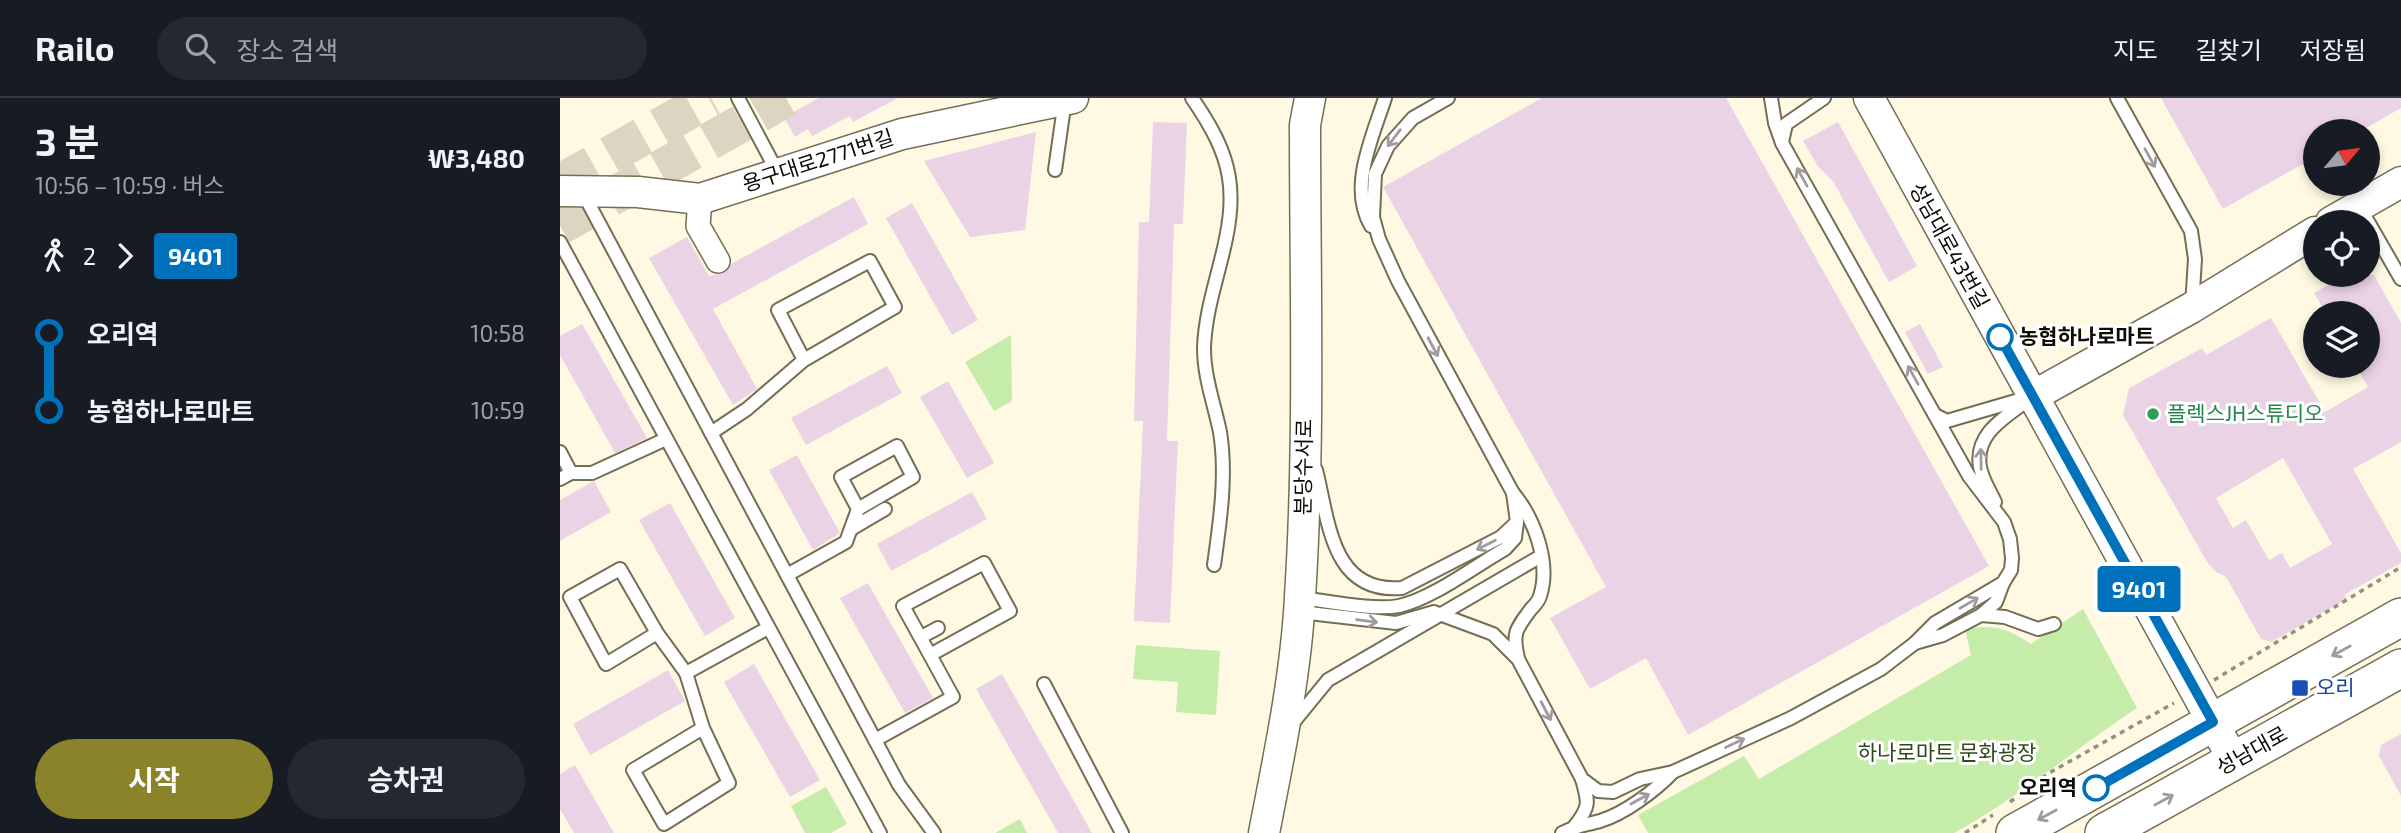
<!DOCTYPE html>
<html lang="ko">
<head>
<meta charset="utf-8">
<style>
	:root { --surface:#171b24; --page:#242831; --text:#f1f3f6; --muted:#9ea1a6; --line:#363941; --accent:#8b832a }
	body { margin:0; font-family:"Exo 2","Noto Sans KR",sans-serif; background:var(--page); color:var(--text); height:100vh; display:flex; flex-direction:column; font-size:26px; white-space:nowrap }
	* { box-sizing:border-box; margin:0 }
	p { font-size:23px; color:var(--muted) }
	.icon { flex:none; width:38px; height:38px; fill:none; stroke:currentColor; stroke-width:2; stroke-linecap:round; stroke-linejoin:round }
	.map { position:relative; flex:1; overflow:hidden }
	.details { display:flex; flex-direction:column; background:var(--surface); width:560px }
	.details>* { flex:none }
	.badge { padding:0 14px; border-radius:5px; font-size:24px; line-height:46px }
	.needle { width:46px; rotate:61deg }
	.buttons { position:absolute; left:1743px; top:21px; display:grid; gap:14px }
	.buttons a { display:grid; place-items:center; width:77px; height:77px; border-radius:50%; background:var(--surface); box-shadow:0 4px 10px #0003; font-size:35px }
	.map>.badge { position:absolute; translate:-50% -50%; box-shadow:0 0 0 4px #fff }
	.legs { display:flex; align-items:center; gap:10px; height:77px; padding:0 35px; font-size:23px }
	.legs p { margin-inline-start:auto }
	.summary { display:flex; align-items:center; justify-content:space-between; height:119px; padding:0 35px }
	h1 { font-size:38px; font-weight:700; line-height:52px }
	.button { display:flex; gap:14px; margin-top:auto; padding:14px 35px }
	.button a { flex:1; height:80px; border-radius:42px; background:var(--accent); color:#fff; font-size:28px; font-weight:700; line-height:80px; text-align:center }
	.button a+a { background:var(--page); color:var(--text) }
	ul { padding:0 35px; list-style:none }
	li { display:flex; align-items:center; gap:24px; height:77px; font-size:26px }
	li i { display:grid; place-items:center; width:10px; height:100%; margin:0 9px; background:currentColor }
	li i::after { content:''; width:18px; height:18px; margin:-9px; border:5px solid; border-radius:50%; background:var(--surface) }
	li p { margin-inline-start:auto }
	li:first-child i { background:linear-gradient(#0000 50%,currentColor 0) }
	li:last-child i { background:linear-gradient(currentColor 50%,#0000 0) }
	header { display:flex; align-items:center; gap:42px; box-sizing:border-box; height:98px; padding:0 35px; background:var(--surface); border-bottom:2px solid var(--line) }
	header strong { font-size:33px }
	nav { display:flex; gap:38px; margin-inline-start:auto; font-size:24px }
	.search { width:490px; height:63px; background:var(--page); display:flex; align-items:center; gap:18px; box-sizing:border-box; padding:0 24px; border-radius:38px; color:var(--muted); font-size:26px }
	main { display:flex; flex:1; min-height:0 }
	.map>svg:first-child { display:block }
</style>
</head>
<body>
<header>
<strong>Railo</strong>
<div class="search"><svg class="icon" aria-label="search" viewBox="0 0 24 24"><circle cx="10" cy="10" r="6"/><path d="M15 15l6 6"/></svg>장소 검색</div>
<nav><a>지도</a><a>길찾기</a><a>저장됨</a></nav>
</header>
<main>
<section class="details">
<div class="summary"><div><h1>3 분</h1><p>10:56 – 10:59 · 버스</p></div><b>₩3,480</b></div>
<div class="legs"><svg class="icon" aria-label="walk" viewBox="0 0 24 24"><circle cx="13" cy="4" r="2"/><path d="M13 8l-2 6 4 7M11 14l-3 7M7 12l3-4h3l4 4"/></svg>2<svg class="icon" aria-label="forward" viewBox="0 0 24 24"><path d="M9 5l7 7-7 7"/></svg><b class="badge" style="background:#0072bc;color:#fff">9401</b></div>
<ul>
<li><i style="color:#0072bc"></i><b>오리역</b><p>10:58</p></li>
<li><i style="color:#0072bc"></i><b>농협하나로마트</b><p>10:59</p></li>
</ul>
<div class="button"><a>시작</a><a>승차권</a></div>
</section>
<div class="map">
<svg width="1841" height="735" viewBox="0 0 1841 735">
	<rect width="100%" height="100%" fill="#fff9e3"/>
	<!-- green -->
	<g fill="#c5eca8">
		<polygon points="451,237 452,303 434,313 405,264"/>
		<path d="M1523,511l54,99c-62,41 -119,90 -183,125h-306l-10,-18 106,-59 15,23 212,-124 -6,-26c29,-5 42,-1 66,15z"/>
		<polygon points="576,547 660,553 656,617 616,614 618,584 573,581"/>
		<polygon points="266,689 287,726 271,735 245,735 231,708"/>
		<polygon points="460,721 467,735 435,735"/>
	</g>
	<!-- building -->
	<g fill="#ebd3e6" fill-rule="evenodd">
		<polygon points="259,0 338,0 293,24 290,18 252,38 248,31 235,39 224,19"/>
		<polygon points="982,0 1166,0 1429,468 1128,637 1086,560 1030,591 990,520 1046,489 823,89"/>
		<polygon points="1601,0 1841,0 1841,10 1801,33 1755,33 1755,59 1663,111"/>
		<polygon points="593,24 627,25 623,126 614,126 607,343 618,343 610,525 574,523 583,323 574,323 579,124 589,124"/>
		<polygon points="1278,24 1357,168 1329,184 1274,85 1257,67 1243,43"/>
		<polygon points="476,34 465,132 410,139 364,63"/>
		<polygon points="294,99 308,126 153,211 197,291 173,307 89,160 127,139 149,178 164,175 171,166"/>
		<polygon points="352,105 418,222 392,237 326,120"/>
		<path d="M1786,177h28l27,48v119l-48,27 48,84v10l-57,32 3,4 -76,43 -10,-3 -35,-62 -10,-5 -9,-10 -84,-147 6,-27 73,-40 4,7 65,-37 54,94 43,-25 -12,-21h12v-53h-42l-12,-20zM1723,360l49,86 -42,24 -8,-15 -13,7 -23,-40 -13,8 -17,-30z"/>
		<polygon points="22,226 87,340 55,355 0,257 0,238"/>
		<polygon points="1360,226 1383,269 1368,276 1345,234"/>
		<polygon points="327,268 342,295 246,347 231,320"/>
		<polygon points="388,283 434,365 407,380 360,299"/>
		<polygon points="237,357 280,435 253,452 209,372"/>
		<polygon points="34,383 51,414 0,443 0,402"/>
		<polygon points="412,394 427,421 331,473 317,446"/>
		<polygon points="110,405 175,520 145,538 79,422"/>
		<polygon points="308,485 373,600 345,615 280,500"/>
		<polygon points="194,566 260,682 230,699 164,584"/>
		<polygon points="108,572 125,603 30,657 13,626"/>
		<polygon points="442,576 532,735 498,735 416,591"/>
		<polygon points="1841,636 1841,698 1819,658 1821,647"/>
		<polygon points="15,667 54,735 14,735 0,711 0,676"/>
	</g>
	<g fill="none" stroke-linecap="round" stroke-linejoin="round">
		<!-- trunk-tunnel -->
		<g stroke="#dbd5c2" stroke-width="38" stroke-dasharray="38 19" stroke-linecap="butt">
			<polyline points="0,85 151,0"/>
			<polyline points="0,128 226,0"/>
		</g>
		<!-- service casing -->
		<g stroke="#746e56" stroke-width="16">
			<g id="service">
				<polyline points="178,0 218,75"/>
				<path d="M632,0c42,61 47,94 28,166 -7,28 -15,54 -16,84 0,29 10,55 16,84 7,43 0,90 -6,133"/>
				<path d="M888,0l-35,20 -25,28 -13,28 -2,43 6,22 19,42 115,212c21,25 38,70 27,103 -1,5 -5,9 -9,13 -15,20 -19,24 -13,49"/>
				<polyline points="1557,0 1631,133 1635,161 1632,208"/>
				<polyline points="1222,44 1226,26 1264,0"/>
				<polyline points="495,72 505,2"/>
				<polyline points="23,95 339,687 374,735"/>
				<polyline points="1799,108 1841,181"/>
				<path d="M811,128c-23,-39 2,-90 14,-128"/>
				<polyline points="0,144 320,735"/>
				<polyline points="1375,317 1387,323 1466,300"/>
				<polyline points="151,335 187,311 244,262 335,209 310,163 218,212 244,262"/>
				<polyline points="0,354 11,375"/>
				<path d="M756,372c13,51 15,124 86,118l99,-51 16,-15 -4,-29"/>
				<polyline points="0,381 11,375 32,375 106,341"/>
				<path d="M1435,404c-5,-11 -13,-23 -15,-35 -6,-35 28,-51 52,-70"/>
				<polyline points="291,431 325,411"/>
				<polyline points="227,477 286,444 298,411 353,379 337,348 281,379 298,411"/>
				<path d="M740,500c28,3 73,13 99,8 33,-7 76,-40 106,-57l10,-11 2,-16"/>
				<polyline points="740,514 836,525 874,514 933,536 958,561 1022,681 1038,693 1053,694 1080,681 1113,674 1231,620 1321,571 1355,545 1375,525 1443,485 1451,472 1452,460 1450,441 1444,424 1409,378 1222,45 1215,25 1211,0"/>
				<polyline points="1421,517 1436,504 1443,485"/>
				<polyline points="97,535 60,471 10,499 46,566 97,535 126,575 208,530"/>
				<polyline points="361,539 378,530"/>
				<polyline points="1355,545 1383,537 1421,517 1445,519 1478,531 1494,526"/>
				<polyline points="126,575 143,630 169,685 104,726 73,672 143,630"/>
				<polyline points="484,586 562,735"/>
				<polyline points="732,626 768,582 981,458"/>
				<polyline points="315,642 393,599 370,557 450,513 424,465 343,508 370,557"/>
				<path d="M1014,729c16,-20 15,-24 8,-48"/>
				<path d="M1002,735c13,-7 24,-8 38,-12 24,-7 56,-31 73,-49"/>
			</g>
		</g>
		<!-- minor casing -->
		<g stroke="#746e56" stroke-width="26">
			<polyline id="minor" points="140,101 138,128 158,163"/>
		</g>
		<!-- tertiary casing -->
		<g stroke="#746e56" stroke-width="33">
			<g id="tertiary">
				<polyline points="1309,0 1674,663"/>
				<polyline points="0,93 78,94 140,101 342,36 513,0"/>
				<polyline points="1771,124 1841,84"/>
				<polyline points="1473,298 1631,210 1755,134"/>
				<path d="M704,735c15,-77 32,-158 36,-236 10,-157 5,-315 5,-472l5,-27"/>
			</g>
		</g>
		<!-- primary casing -->
		<g stroke="#746e56" stroke-width="40">
			<g id="primary">
				<polyline points="1455,735 1841,519"/>
				<polyline points="1544,735 1841,570"/>
			</g>
		</g>
		<!-- path -->
		<g stroke="#959181" stroke-width="3.5" stroke-dasharray="5 5" stroke-linecap="butt">
			<polyline points="1654,582 1841,469"/>
			<polyline points="1450,704 1489,675 1614,605"/>
			<polyline points="1405,735 1433,717"/>
		</g>
		<!-- service -->
		<use href="#service" stroke="#fff" stroke-width="12"/>
		<!-- minor -->
		<use href="#minor" stroke="#fff" stroke-width="23"/>
		<!-- tertiary -->
		<use href="#tertiary" stroke="#fff" stroke-width="30"/>
		<!-- primary -->
		<use href="#primary" stroke="#fff" stroke-width="37"/>
	</g>
	<!-- one-way arrows -->
	<defs><path id="oneway-shaft" d="M-6 0H5M1.5-3L5.5 0L1.5 3" fill="none" stroke-width="1.6" stroke-linecap="round" stroke-linejoin="round" transform="scale(1.75)"/></defs>
	<g stroke="#9f9d9b">
		<use href="#oneway-shaft" transform="translate(834 40) rotate(127)"/>
		<use href="#oneway-shaft" transform="translate(1590 60) rotate(61)"/>
		<use href="#oneway-shaft" transform="translate(1242 79) rotate(-119)"/>
		<use href="#oneway-shaft" transform="translate(873 249) rotate(62)"/>
		<use href="#oneway-shaft" transform="translate(1353 277) rotate(-119)"/>
		<use href="#oneway-shaft" transform="translate(1421 361) rotate(-91)"/>
		<use href="#oneway-shaft" transform="translate(926 447) rotate(153)"/>
		<use href="#oneway-shaft" transform="translate(1409 505) rotate(-30)"/>
		<use href="#oneway-shaft" transform="translate(807 523) rotate(7)"/>
		<use href="#oneway-shaft" transform="translate(1781 553) rotate(151)"/>
		<use href="#oneway-shaft" transform="translate(986 613) rotate(62)"/>
		<use href="#oneway-shaft" transform="translate(1175 645) rotate(-25)"/>
		<use href="#oneway-shaft" transform="translate(1080 701) rotate(-29)"/>
		<use href="#oneway-shaft" transform="translate(1604 702) rotate(-29)"/>
		<use href="#oneway-shaft" transform="translate(1487 717) rotate(151)"/>
	</g>
	<g fill="none" stroke-linecap="round" stroke-linejoin="round">
		<!-- line-1 casing -->
		<g stroke="#fff" stroke-width="16">
			<polyline id="line-1" points="1440,239 1653,624 1536,690"/>
		</g>
		<!-- line-1 -->
		<use href="#line-1" stroke="#0072bc" stroke-width="10"/>
	</g>
	<!-- markers -->
	<g fill="#fff" stroke="#0072bc" stroke-width="3.5">
		<circle cx="1440" cy="239" r="12"/>
		<circle cx="1536" cy="690" r="12"/>
	</g>
	<circle fill="#2e9e5b" stroke="#fff" stroke-width="2.5" cx="1593" cy="316" r="7"/>
	<rect fill="#1a4fb4" stroke="#fff" stroke-width="2.5" x="1731" y="581" width="18" height="18" rx="3.5"/>
	<g text-anchor="middle" stroke-width="6" stroke-linejoin="round" paint-order="stroke">
		<!-- street labels -->
		<g font-size="21" fill="#0e0b04" stroke="#fff">
			<text transform="translate(258 63) rotate(-18)" y="7">용구대로2771번길</text>
			<text transform="translate(1389 148) rotate(61)" y="7">성남대로43번길</text>
			<text transform="translate(744 369) rotate(-89)" y="7">분당수서로</text>
			<text transform="translate(1692 653) rotate(-29)" y="7">성남대로</text>
		</g>
		<!-- stop labels -->
		<g font-size="21" font-weight="bold" fill="#0e0b04" stroke="#fff" text-anchor="start">
			<text x="1459" y="246">농협하나로마트</text>
			<text x="1517" y="697" text-anchor="end">오리역</text>
		</g>
		<!-- leisure labels -->
		<g font-size="21" fill="#27864d" stroke="#fff" text-anchor="start">
			<text x="1607" y="323">플렉스JH스튜디오</text>
		</g>
		<!-- transit labels -->
		<g font-size="21" fill="#164399" stroke="#fff" text-anchor="start">
			<text x="1756" y="597">오리</text>
		</g>
		<!-- park labels -->
		<g font-size="21" fill="#2f4918" stroke="#fff">
			<text x="1387" y="662">하나로마트 문화광장</text>
		</g>
	</g>
</svg>
<div class="buttons">
<a><svg class="needle" viewBox="-14 -14 28 28"><path d="M0-13l5 13h-10z" fill="#e53935"/><path d="M0 13l5-13h-10z" fill="#9ea1a6"/></svg></a>
<a><svg class="icon" aria-label="locate" viewBox="0 0 24 24"><circle cx="12" cy="12" r="6"/><path d="M12 2v4M12 18v4M2 12h4M18 12h4"/></svg></a>
<a><svg class="icon" aria-label="layers" viewBox="0 0 24 24"><path d="M12 4l9 5-9 5-9-5zM3 14l9 5 9-5"/></svg></a>
</div>
<b class="badge" style="left:1579px;top:491px;background:#0072bc;color:#fff">9401</b>
</div>
</main>
</body>
</html>
